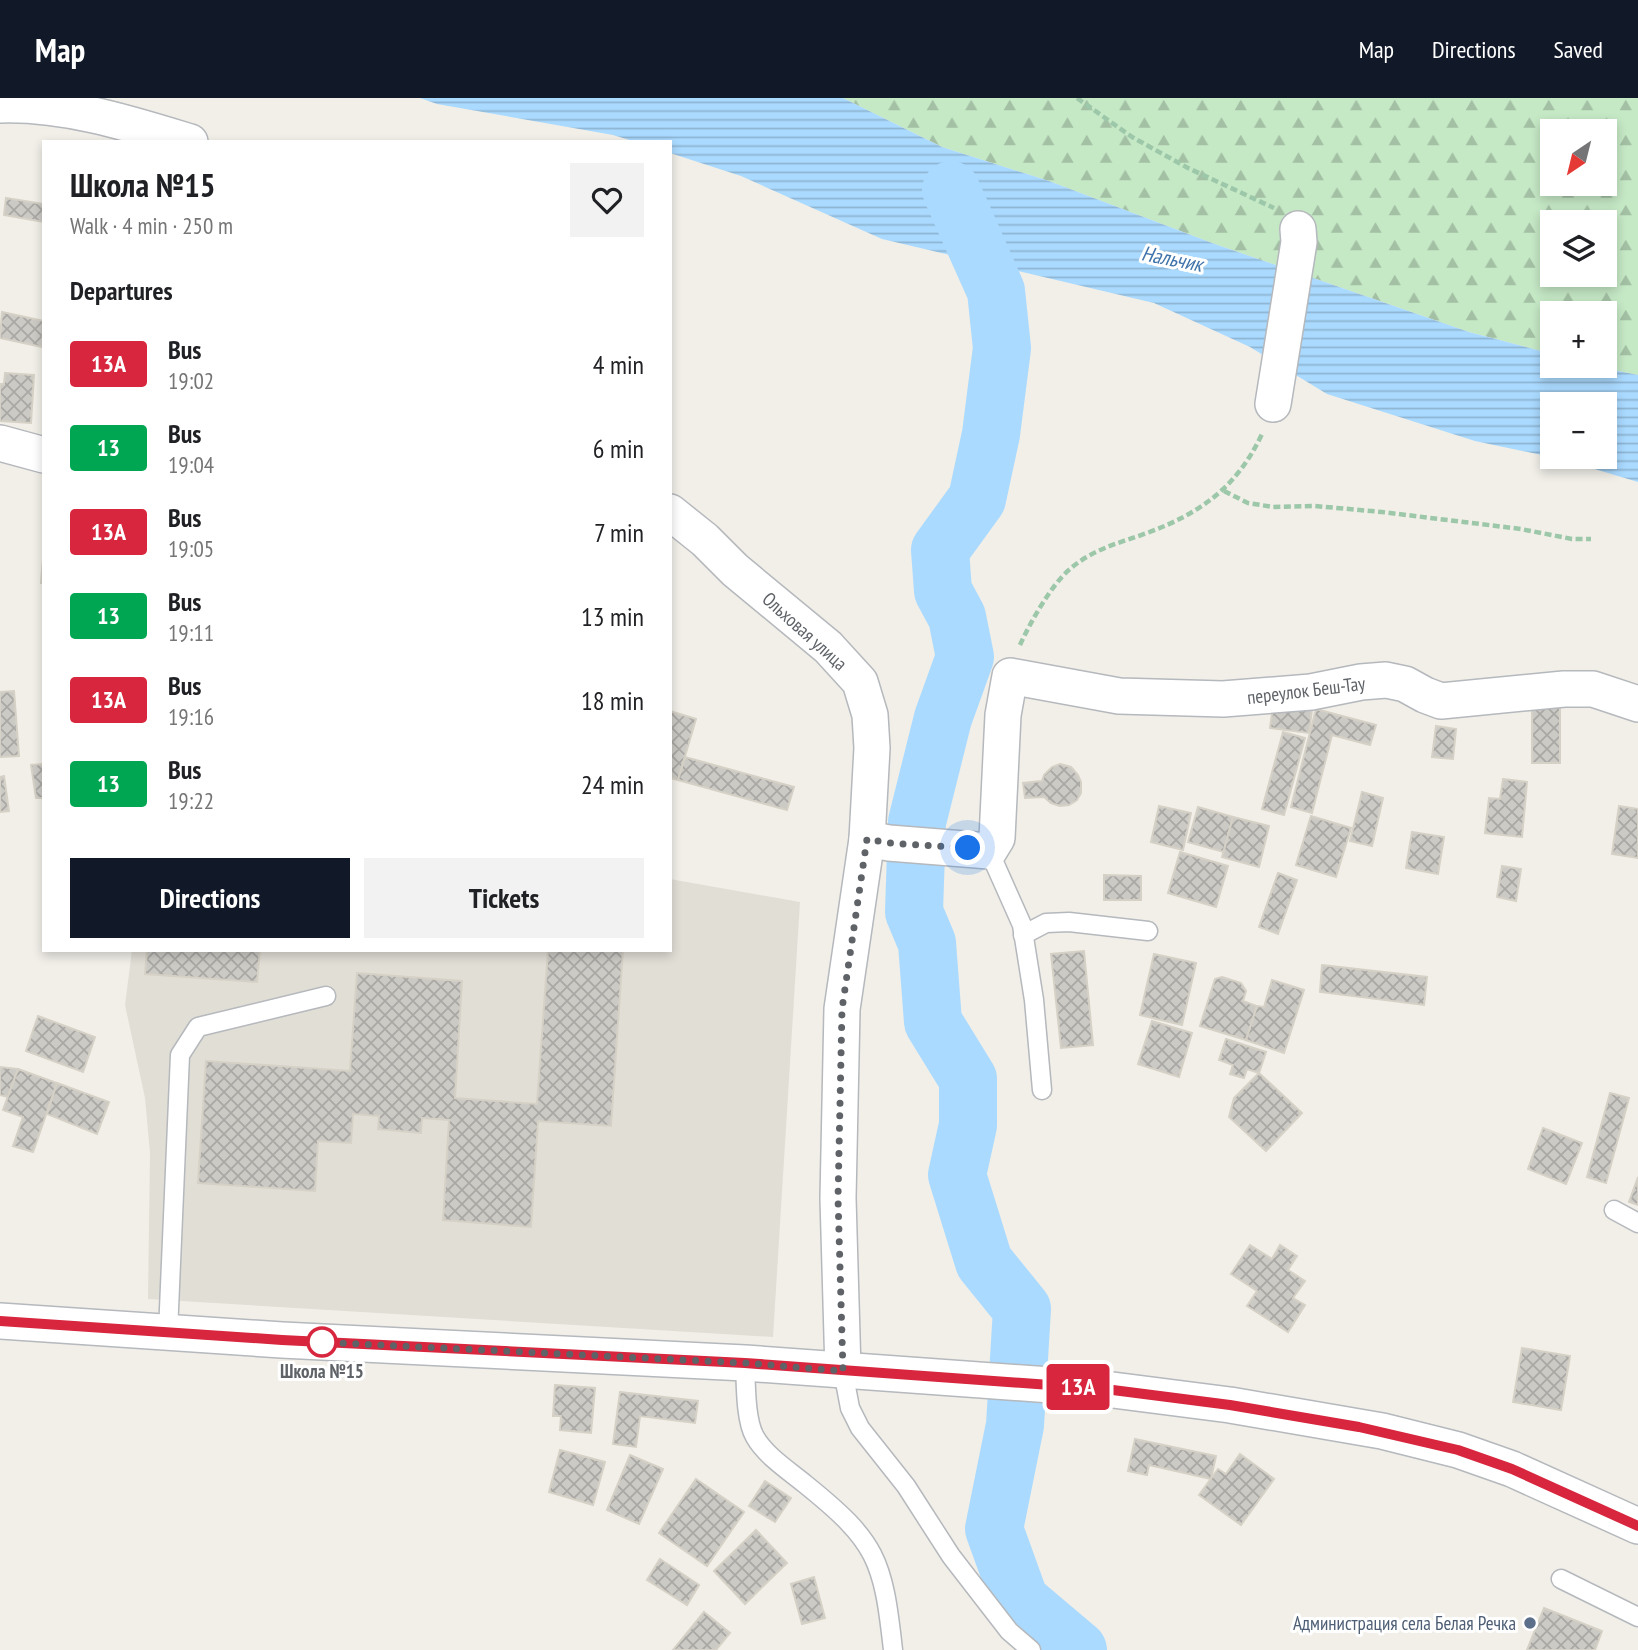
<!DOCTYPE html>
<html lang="en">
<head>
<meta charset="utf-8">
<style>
	:root { --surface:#fff; --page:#f2f2f2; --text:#202124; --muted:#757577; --accent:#111827 }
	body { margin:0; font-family:"PT Sans Narrow",sans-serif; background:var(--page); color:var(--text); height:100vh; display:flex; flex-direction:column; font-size:26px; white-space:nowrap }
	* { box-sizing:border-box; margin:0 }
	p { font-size:23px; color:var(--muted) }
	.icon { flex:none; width:38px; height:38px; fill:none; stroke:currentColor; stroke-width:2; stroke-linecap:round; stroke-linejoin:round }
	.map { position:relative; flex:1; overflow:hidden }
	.side { position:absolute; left:42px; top:42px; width:630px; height:812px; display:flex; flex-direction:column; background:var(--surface); border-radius:0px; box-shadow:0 4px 10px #0003 }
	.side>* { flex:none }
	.badge { padding:0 14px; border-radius:5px; font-size:24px; line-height:46px }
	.needle { width:46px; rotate:215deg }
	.buttons { position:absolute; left:1540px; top:21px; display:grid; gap:14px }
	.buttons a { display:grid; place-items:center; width:77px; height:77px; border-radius:0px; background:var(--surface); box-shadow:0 4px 10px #0003; font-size:35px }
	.you { position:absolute; width:35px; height:35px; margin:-18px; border:5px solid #fff; border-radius:50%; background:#1a73e8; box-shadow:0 0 0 10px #1a73e833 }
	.map>.badge { position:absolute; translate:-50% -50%; box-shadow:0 0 0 4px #fff }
	h2 { padding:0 28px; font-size:26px; line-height:63px }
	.round { display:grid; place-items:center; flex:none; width:74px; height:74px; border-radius:0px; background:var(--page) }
	.summary { display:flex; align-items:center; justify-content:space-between; height:119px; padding:0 28px }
	h1 { font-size:33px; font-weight:700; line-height:52px }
	.action { display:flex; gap:14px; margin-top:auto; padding:14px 28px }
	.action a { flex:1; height:80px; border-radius:0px; background:var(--accent); color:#fff; font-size:28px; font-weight:700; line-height:80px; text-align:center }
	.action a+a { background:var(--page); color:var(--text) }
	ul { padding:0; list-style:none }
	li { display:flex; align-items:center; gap:21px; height:84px; padding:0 28px }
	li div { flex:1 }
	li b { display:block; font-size:26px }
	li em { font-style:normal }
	li .badge { min-width:77px; font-weight:700; text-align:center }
	header { display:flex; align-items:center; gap:42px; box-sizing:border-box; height:98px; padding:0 35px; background:var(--accent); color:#fff }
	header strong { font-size:33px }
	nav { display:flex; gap:38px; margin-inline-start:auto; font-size:24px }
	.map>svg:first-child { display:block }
</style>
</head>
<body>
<header>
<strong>Map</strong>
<nav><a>Map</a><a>Directions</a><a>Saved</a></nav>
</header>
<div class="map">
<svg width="1638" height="1552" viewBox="0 0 1638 1552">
	<defs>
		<pattern id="forest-firs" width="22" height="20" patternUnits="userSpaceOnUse" patternTransform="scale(1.75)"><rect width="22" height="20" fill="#c5e8c5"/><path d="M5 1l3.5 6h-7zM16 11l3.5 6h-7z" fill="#a3c0a4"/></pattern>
		<pattern id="water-rules" width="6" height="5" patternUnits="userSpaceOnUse" patternTransform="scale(1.75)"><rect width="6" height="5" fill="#aadaff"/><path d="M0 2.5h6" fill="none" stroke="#8eb4d2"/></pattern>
		<pattern id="building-cross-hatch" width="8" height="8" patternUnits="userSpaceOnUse" patternTransform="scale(1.75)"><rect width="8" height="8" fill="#cccac5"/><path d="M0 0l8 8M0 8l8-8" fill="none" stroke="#a9a8a4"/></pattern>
	</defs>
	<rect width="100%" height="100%" fill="#f1efe8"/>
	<!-- education -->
	<polygon fill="#e1ded6" points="670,781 800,804 773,1239 148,1201 150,1055 145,1000 125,907 132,852 670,852"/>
	<!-- forest -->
	<path fill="url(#forest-firs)" fill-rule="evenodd" d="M843,0h795v277l-44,-9h11v-53h-53v41l-83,-22 -257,-89 -163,-62 -107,-34zM1552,33h53v53h-53zM1552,124h53v53h-53z"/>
	<!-- water -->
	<path fill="url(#water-rules)" fill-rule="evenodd" d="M420,0h423l99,49 107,34 163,62 257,89 83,22v12h42l44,9v107l-77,-23 -86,-18 -148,-47 -77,-47 -96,-44 -272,-64 -141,-63 -71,-23v-11h-34l-23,-7 -176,-31zM1552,306h53v53h-53z"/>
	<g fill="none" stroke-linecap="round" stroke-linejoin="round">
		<!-- river -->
		<polyline stroke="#aadaff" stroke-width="58" points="951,92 996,193 1002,250 991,336 977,401 940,452 943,493 957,519 965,559 943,620 917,724 914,814 927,845 933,924 968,981 968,1027 957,1077 984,1164 1022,1211 1015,1327 994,1431 1020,1503 1078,1552"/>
	</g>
	<!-- building -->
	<g fill="url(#building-cross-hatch)" stroke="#d6d1c6" stroke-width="2">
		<polygon points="6,100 44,106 44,124 4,117"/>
		<polygon points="2,214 44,223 42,249 0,240"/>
		<polygon points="5,275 34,277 31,325 0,323 0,286 4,286"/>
		<polygon points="44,448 44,485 41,485"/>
		<polygon points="14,593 19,658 0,659 0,594"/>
		<polygon points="1273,608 1312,612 1309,635 1270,630"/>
		<rect x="1532" y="609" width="28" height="56"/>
		<polygon points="1316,611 1376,627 1370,647 1332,637 1312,715 1291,709"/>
		<polygon points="670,613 696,621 678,682 670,680"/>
		<polygon points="1436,628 1456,631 1453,661 1432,659"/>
		<polygon points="1283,634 1305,640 1284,717 1262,711"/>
		<polygon points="685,659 794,689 787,712 678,682"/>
		<polygon points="44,666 44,700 36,700 31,667"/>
		<polygon points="1060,666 1071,669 1078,677 1081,684 1081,695 1077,702 1069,707 1060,708 1051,705 1044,699 1025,700 1023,685 1042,683 1044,677 1052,669"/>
		<polygon points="4,678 9,713 0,714 0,679"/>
		<polygon points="1503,681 1527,684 1522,739 1485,735 1489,700 1500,701"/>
		<polygon points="1362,694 1383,700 1372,748 1350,743"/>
		<polygon points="1159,708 1191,715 1183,752 1151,744"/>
		<polygon points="1619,708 1638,711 1638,760 1612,756"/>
		<polygon points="1198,709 1233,719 1224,754 1188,744"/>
		<polygon points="1311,718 1351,730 1336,779 1296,767"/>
		<polygon points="1233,719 1269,728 1259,769 1222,759"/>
		<polygon points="1412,734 1444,739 1438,776 1406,770"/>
		<polygon points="1180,754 1228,768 1216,809 1168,795"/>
		<polygon points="1502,768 1521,771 1516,803 1497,799"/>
		<polygon points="1278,775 1297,782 1278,836 1259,829"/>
		<polygon points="1104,777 1141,778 1141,802 1104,802"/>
		<polygon points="147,852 260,852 257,884 145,876"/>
		<polygon points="548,852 623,852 611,1028 538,1023 531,1129 443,1122 449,1022 422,1020 421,1035 378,1031 379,1018 353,1016 351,1045 318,1043 315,1093 198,1085 206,963 350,973 357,875 462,883 455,1000 537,1006"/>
		<polygon points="1084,853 1093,947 1061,950 1051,856"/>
		<polygon points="1154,856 1196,865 1182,927 1140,917"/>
		<polygon points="1322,867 1427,879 1424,907 1320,894"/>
		<polygon points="1222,879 1241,885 1246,893 1243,903 1257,908 1246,942 1200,928 1215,881"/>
		<polygon points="1272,882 1304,892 1284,955 1246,942 1257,908 1264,909"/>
		<polygon points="38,918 95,939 83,974 26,953"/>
		<polygon points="1152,923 1192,935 1179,979 1138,966"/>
		<polygon points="1226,941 1266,954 1259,975 1247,971 1244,980 1230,976 1233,967 1219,962"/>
		<polygon points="0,969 18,971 8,999 0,997"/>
		<polygon points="18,971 57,985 33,1054 13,1048 23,1019 3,1012"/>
		<polygon points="1259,975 1302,1015 1266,1053 1229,1019 1234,1000"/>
		<polygon points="57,985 109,1004 97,1036 47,1016"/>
		<polygon points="1610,995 1629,1000 1606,1085 1587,1079"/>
		<polygon points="1543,1030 1582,1045 1566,1086 1528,1071"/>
		<polygon points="1638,1079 1638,1107 1629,1104"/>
		<polygon points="1250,1147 1272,1161 1280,1147 1297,1158 1288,1172 1305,1183 1293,1200 1305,1207 1288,1234 1247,1208 1257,1193 1231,1176"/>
		<polygon points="1522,1250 1570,1258 1561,1312 1513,1304"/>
		<polygon points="555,1287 595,1290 591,1335 560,1332 561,1318 553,1318"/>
		<polygon points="620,1294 698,1303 695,1325 640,1318 636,1349 613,1346"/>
		<polygon points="1135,1341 1216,1358 1211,1381 1149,1367 1147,1377 1128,1373"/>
		<polygon points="560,1352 605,1364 593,1407 549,1394"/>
		<polygon points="1240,1356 1274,1381 1241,1427 1199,1397 1218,1371 1226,1376"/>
		<polygon points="630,1357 663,1371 639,1426 607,1412"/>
		<polygon points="696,1381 744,1414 707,1468 659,1435"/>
		<polygon points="765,1383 791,1400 775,1424 749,1408"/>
		<polygon points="756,1432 787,1465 745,1506 714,1473"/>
		<polygon points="660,1461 699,1487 687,1507 647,1482"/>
		<polygon points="814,1479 825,1520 802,1526 791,1486"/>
		<polygon points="1544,1510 1602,1533 1595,1552 1527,1552"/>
		<polygon points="704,1514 730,1535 716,1552 673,1552"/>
	</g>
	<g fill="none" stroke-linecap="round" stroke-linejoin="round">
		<!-- service casing -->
		<g stroke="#b5b8bc" stroke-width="21">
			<g id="service">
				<polyline points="989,753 1022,827 1034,902 1042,992"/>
				<polyline points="1023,837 1046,825 1069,824 1148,833"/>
				<polyline points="1614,1112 1638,1125"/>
				<polyline points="168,1234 180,957 198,929 326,898"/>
				<path d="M745,1265c1,19 0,57 10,74 11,19 33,33 50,47 72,58 78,75 88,166"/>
				<polyline points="843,1273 850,1310 860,1330 906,1388 951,1458 1009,1533 1031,1552"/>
				<polyline points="1561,1481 1638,1519"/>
			</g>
		</g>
		<!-- minor casing -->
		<g stroke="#b5b8bc" stroke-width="38">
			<g id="minor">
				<path d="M0,7c65,-2 128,18 190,37"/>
				<polyline points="1273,306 1299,144 1298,131"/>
				<polyline points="0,345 44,357"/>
				<polyline points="670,414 705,442 735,472 828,549 860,584 870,617 872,650 867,741 842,911 838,1100 843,1273"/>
				<polyline points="867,741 889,745 989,753 997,740 1003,617 1010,578 1119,598 1223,601 1311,594 1361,584 1386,582 1405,586 1425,597 1441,603 1564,591 1593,591 1638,606"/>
				<polyline points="0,1223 282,1242 745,1265 1105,1291 1230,1307 1382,1333 1458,1352 1512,1371 1638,1428"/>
			</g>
		</g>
		<!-- path -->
		<g stroke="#9cc7a9" stroke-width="4.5" stroke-dasharray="7 3.5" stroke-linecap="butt">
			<polyline points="1077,0 1132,39 1188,70 1274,110"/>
			<polyline points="1224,393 1248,405 1273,409 1315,408 1382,414 1521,431 1572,441 1591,441"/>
			<path d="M1020,547c10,-22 31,-60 50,-76 23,-20 49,-26 77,-36 54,-20 90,-46 115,-99"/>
		</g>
		<!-- service -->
		<use href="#service" stroke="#fff" stroke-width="18"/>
		<!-- minor -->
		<use href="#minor" stroke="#fff" stroke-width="35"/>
	</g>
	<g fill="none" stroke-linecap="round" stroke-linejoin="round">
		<!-- line casing -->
		<g stroke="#fff" stroke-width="16">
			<polyline id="line" points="0,1223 282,1242 745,1265 1105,1291 1230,1307 1359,1329 1458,1352 1512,1371 1638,1428"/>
		</g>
		<!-- line -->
		<use href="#line" stroke="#d7263d" stroke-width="10"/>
		<!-- walk -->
		<polyline stroke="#5f6368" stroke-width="7" stroke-dasharray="0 12.6" points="322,1244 320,1244 745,1265 843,1273 838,1100 842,911 867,741 889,745 968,750"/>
	</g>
	<!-- markers -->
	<circle fill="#fff" stroke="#d7263d" stroke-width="3.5" cx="322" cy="1244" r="14"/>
	<circle fill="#5c6f8a" stroke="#fff" stroke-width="2.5" cx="1530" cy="1525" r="7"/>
	<g text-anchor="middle" stroke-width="6" stroke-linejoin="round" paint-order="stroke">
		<!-- street labels -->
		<g font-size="19" fill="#5f6368" stroke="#fff">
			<text transform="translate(805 533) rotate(42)" y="7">Ольховая улица</text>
			<text transform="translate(1306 592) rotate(-7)" y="7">переулок Беш-Тау</text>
		</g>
		<!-- stop labels -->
		<g font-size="19" font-weight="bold" fill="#5f6368" stroke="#fff">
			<text x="322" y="1280">Школа №15</text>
		</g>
		<!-- service labels -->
		<g font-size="19" fill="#4e5e75" stroke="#fff" text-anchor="end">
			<text x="1516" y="1532">Администрация села Белая Речка</text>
		</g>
		<!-- water labels -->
		<g font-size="21" font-style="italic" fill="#4174aa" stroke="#fff">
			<text transform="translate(1172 161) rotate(11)" y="7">Нальчик</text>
		</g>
	</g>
</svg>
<div class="buttons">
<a><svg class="needle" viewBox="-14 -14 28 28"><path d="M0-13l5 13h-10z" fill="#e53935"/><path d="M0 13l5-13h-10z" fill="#757577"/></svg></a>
<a><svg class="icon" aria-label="layers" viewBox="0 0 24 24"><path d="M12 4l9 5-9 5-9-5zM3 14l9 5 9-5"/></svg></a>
<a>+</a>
<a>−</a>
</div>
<div class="you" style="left:968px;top:750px"></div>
<b class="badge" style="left:1078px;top:1289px;background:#d7263d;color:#fff">13А</b>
<section class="side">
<div class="summary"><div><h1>Школа №15</h1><p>Walk · 4 min · 250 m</p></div><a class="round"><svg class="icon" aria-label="heart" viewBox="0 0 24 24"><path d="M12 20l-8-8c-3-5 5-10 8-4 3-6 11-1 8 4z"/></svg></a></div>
<h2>Departures</h2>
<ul>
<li><span class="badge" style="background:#d7263d;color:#fff">13А</span><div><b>Bus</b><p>19:02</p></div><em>4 min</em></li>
<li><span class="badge" style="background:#00a651;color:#fff">13</span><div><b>Bus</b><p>19:04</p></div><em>6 min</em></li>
<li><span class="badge" style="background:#d7263d;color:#fff">13А</span><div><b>Bus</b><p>19:05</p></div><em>7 min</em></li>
<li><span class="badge" style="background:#00a651;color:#fff">13</span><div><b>Bus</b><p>19:11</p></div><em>13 min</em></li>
<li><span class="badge" style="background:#d7263d;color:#fff">13А</span><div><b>Bus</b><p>19:16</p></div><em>18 min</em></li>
<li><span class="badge" style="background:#00a651;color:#fff">13</span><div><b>Bus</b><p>19:22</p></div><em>24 min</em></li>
</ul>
<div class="action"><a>Directions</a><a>Tickets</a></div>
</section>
</div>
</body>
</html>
